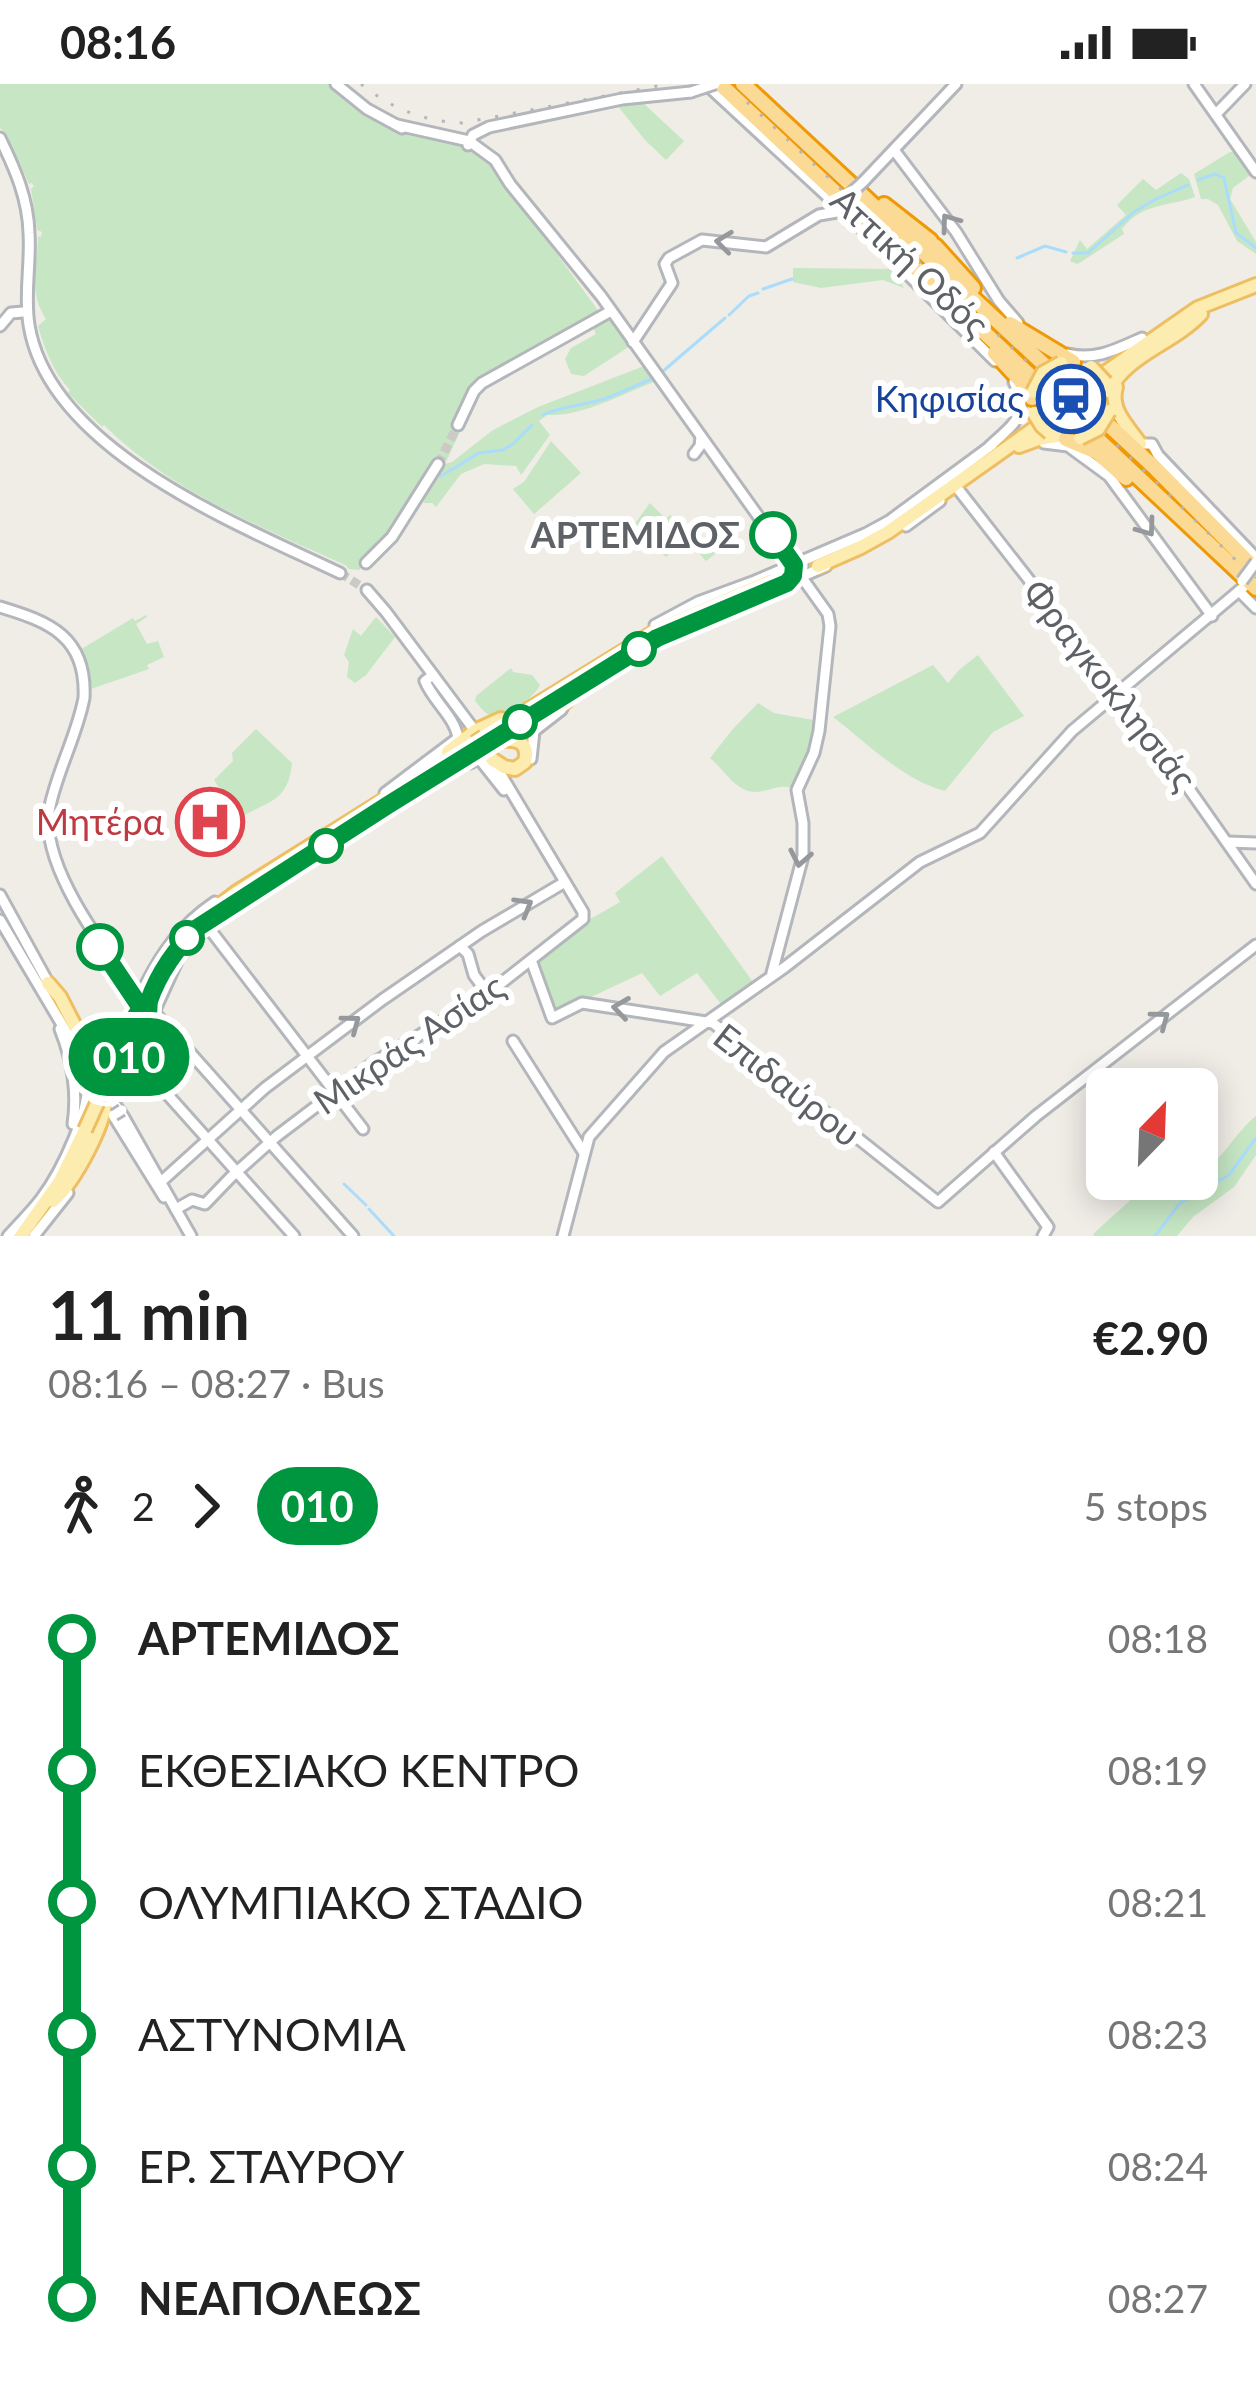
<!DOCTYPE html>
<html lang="en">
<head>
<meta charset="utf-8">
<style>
	:root { --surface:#fff; --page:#f2f2f2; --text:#222; --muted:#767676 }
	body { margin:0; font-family:Lato,sans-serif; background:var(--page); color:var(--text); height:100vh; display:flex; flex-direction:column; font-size:45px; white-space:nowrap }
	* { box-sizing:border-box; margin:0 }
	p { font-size:39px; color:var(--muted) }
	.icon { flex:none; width:66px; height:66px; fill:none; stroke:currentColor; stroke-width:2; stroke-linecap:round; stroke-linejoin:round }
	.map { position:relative; height:1152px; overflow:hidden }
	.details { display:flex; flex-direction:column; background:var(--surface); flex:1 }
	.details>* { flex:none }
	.badge { padding:0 24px; border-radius:39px; font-size:42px; line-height:78px }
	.needle { width:78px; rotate:23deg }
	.buttons { position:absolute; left:1086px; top:984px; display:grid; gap:24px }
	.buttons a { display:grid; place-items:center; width:132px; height:132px; border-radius:18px; background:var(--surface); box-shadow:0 6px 30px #0003; font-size:60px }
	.map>.badge { position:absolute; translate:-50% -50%; box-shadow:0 0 0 6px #fff }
	.legs { display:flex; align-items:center; gap:18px; height:132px; padding:0 48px; font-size:39px }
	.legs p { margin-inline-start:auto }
	.head { display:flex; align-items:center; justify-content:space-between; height:204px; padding:0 48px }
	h1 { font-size:66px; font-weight:700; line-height:90px }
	ul { padding:0 48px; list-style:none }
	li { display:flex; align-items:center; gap:42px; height:132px; font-size:45px }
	li i { display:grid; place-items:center; width:18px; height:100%; margin:0 15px; background:currentColor }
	li i::after { content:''; width:30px; height:30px; margin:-15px; border:9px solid; border-radius:50%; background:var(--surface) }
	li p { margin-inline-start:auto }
	li:first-child i { background:linear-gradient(#0000 50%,currentColor 0) }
	li:last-child i { background:linear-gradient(currentColor 50%,#0000 0) }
	.status { display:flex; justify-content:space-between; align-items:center; height:84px; padding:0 60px; background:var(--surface); direction:ltr }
	.status svg { height:33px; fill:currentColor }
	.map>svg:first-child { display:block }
</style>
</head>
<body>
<div class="status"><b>08:16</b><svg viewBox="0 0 49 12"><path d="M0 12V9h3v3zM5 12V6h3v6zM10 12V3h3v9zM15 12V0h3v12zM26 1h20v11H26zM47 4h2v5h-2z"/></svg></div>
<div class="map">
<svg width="1256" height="1152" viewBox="0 0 1256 1152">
	<rect width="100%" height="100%" fill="#f0ede7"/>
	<!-- green -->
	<g fill="#c6e6c4">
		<path d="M0,0h330l43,35 14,7 25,10 54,10 22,14 112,153 -104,60c-27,3 -31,29 -41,51l8,1 -18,39 7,-2 41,-32 45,-23 106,-41 10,16c-32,12 -72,35 -107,33l-8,6 11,14 -29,40 -5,-9 -32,-2 -23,10 -25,33 -4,-4h-9l19,-38c-28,32 -50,66 -81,94l-1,11 -11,-1 -4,-4c-84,-38 -174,-73 -241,-140l-2,2 -34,-34 2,-3c-17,-18 -25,-40 -32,-64l8,-7c-18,-28 -9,-50 -8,-83l3,1 1,-5 -5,-2 -6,-41 3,-3 -2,-3 -3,1 -22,-49 -7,-7z"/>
		<polygon points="642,18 684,57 666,76 645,56 617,21"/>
		<polygon points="1230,68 1237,68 1253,89 1233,104 1230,115 1256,158 1256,170 1237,157 1218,121 1208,115 1201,115 1194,90"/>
		<path d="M1181,89l8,6 6,18c-29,10 -53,6 -73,32l2,5 -43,28 -4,2 -7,-3 10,-21 7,9 39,-34 -9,-10 26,-26 13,11z"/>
		<polygon points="793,184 893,185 904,204 883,196 821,204 793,198"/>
		<path d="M604,235c11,1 25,17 23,29l-43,28 -13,-2 -6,-15 6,-11 25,-14 -4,-9z"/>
		<polygon points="551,357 581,389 534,430 513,405 524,398"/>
		<polygon points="650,419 666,435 670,431 701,456 698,461 703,465 708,460 715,470 706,477 687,455 666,473 642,450 648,442 646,440 639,446 634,441"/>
		<polygon points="146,531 147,533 136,540 147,560 158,557 164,573 147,581 149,585 88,606 78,567 133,534 135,537"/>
		<polygon points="376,533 395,553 366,591 355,599 347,593 349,578 344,571 353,545 361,552"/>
		<path d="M978,571l46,61 -31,16 -48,59c-42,-11 -78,-48 -112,-74l100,-52 15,18 11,-13z"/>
		<path d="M511,584l2,4 19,3 8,10c-6,13 -36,35 -50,30 -5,-1 -11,-10 -15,-14l1,-5z"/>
		<path d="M758,619l16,10 45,8 -25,67c-13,-3 -18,0 -31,3 -25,6 -36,-19 -53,-33l22,-28z"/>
		<path d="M256,645l36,34c-4,39 -22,37 -53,55l-25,-38 19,-19 -1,-8z"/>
		<polygon points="662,772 755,901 724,924 697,889 660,912 642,889 553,931 534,876 587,837 620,818 615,809"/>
		<path d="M1256,1032v39l-22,32 -41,30 -16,19h-83l-1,-2 53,-48 25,-7h26v-6c27,-12 37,-40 59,-57z"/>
	</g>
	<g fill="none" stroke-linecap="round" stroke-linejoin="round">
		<!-- stream -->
		<g stroke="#aaddfc" stroke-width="3">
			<polyline points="1198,96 1215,90 1224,94 1236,149 1256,164"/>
			<polyline points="1073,169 1088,169 1134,128 1156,115 1188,101"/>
			<polyline points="1017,174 1045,162 1066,168"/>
			<polyline points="763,205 792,195"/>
			<polyline points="729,231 749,212 758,209"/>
			<polyline points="662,288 725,234"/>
			<path d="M543,331c18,-9 38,-9 57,-15 15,-4 38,-16 54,-22"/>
			<polyline points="441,392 479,369 503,366 513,360 532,341"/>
			<polyline points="344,1100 366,1121"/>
			<polyline points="369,1125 394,1152"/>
			<polyline points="1155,1152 1180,1119 1229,1091 1256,1054"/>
		</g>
		<!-- secondary-tunnel -->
		<g stroke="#cccac7" stroke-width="9" stroke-dasharray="9 4.5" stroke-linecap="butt">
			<polyline points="438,380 458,341"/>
			<polyline points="340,489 367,506"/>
		</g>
		<!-- primary-tunnel -->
		<polyline stroke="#cccac7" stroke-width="12" stroke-dasharray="12 6" stroke-linecap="butt" points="770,497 817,478"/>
		<!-- secondary casing -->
		<g stroke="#b3b6bb" stroke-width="15">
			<g id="secondary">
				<polyline points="336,0 367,25 402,44"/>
				<polyline points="706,0 854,137 995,277"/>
				<polyline points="1194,0 1256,88"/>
				<polyline points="1216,30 1245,0"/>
				<polyline points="397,41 469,57 495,76 510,100 601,212 828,530 830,542 819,647 814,669 797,706 803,739 803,772 772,889"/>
				<path d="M0,54c15,31 28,60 29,95 2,31 -5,61 0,92 20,125 210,200 311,248"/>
				<polyline points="468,61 473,51 489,43 622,15 691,8"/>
				<polyline points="894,66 956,148 999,217 1018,239"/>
				<polyline points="863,98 956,0"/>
				<polyline points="0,242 11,229 23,228"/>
				<polyline points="633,258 672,199 665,180 669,174 702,156 766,163 819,131 843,127"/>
				<path d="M1068,270c28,7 49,-5 74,-16"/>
				<polyline points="458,341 474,307 482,299 611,227"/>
				<polyline points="1044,359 1068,362 1109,392 1212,532"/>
				<polyline points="1140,360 1152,360 1158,371 1256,474"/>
				<path d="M990,362c22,-21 42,-31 24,-64"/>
				<polyline points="694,370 700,362 701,353"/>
				<polyline points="958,405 1161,665 1256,800"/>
				<polyline points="906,442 940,417"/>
				<polyline points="366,479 392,453 438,380"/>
				<polyline points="1239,507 1256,524"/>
				<path d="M0,523c50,15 87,30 84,91 -7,37 -26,71 -34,108 -13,55 52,141 85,184l5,1 4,-3c18,-36 37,-63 71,-86"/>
				<polyline points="655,541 698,518 755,497 865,450 889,437 992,361"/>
				<polyline points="688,542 826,482"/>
				<polyline points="580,608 668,554"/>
				<polyline points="531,675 534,647 561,626 566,617"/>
				<polyline points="470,679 476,676 481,677 504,706"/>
				<path d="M385,709l73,-55c-3,-21 -25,-37 -33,-57l8,-6"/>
				<polyline points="1228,758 1256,759"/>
				<polyline points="337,760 204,846 179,873 154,928 353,1152"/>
				<polyline points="0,811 50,902"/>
				<polyline points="0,836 74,961"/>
				<polyline points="205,839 363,1045"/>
				<polyline points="460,862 468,870 474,891 488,910"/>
				<polyline points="531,876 552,934 582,919 713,939 938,1118 1036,1032 1256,861"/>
				<path d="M60,945c12,30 18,62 13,95"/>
				<polyline points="77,955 98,999"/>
				<polyline points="513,957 584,1069"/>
				<polyline points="129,982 131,977 151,992 294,1152"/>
				<polyline points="109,1012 123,1032 191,1152"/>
				<polyline points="113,1031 164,1113"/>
				<polyline points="994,1068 1048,1143 1043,1152"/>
				<polyline points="163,1096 265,1004 382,916 482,847 565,798"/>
				<polyline points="176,1125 192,1116 205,1120 231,1093 277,1052 372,980 486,911 583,835 583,828 475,647 386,528 367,506"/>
				<path d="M8,1152c11,-12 23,-24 33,-37 19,-25 54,-94 45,-126"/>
				<polyline points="34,1152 68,1109"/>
				<polyline points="563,1152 589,1053 664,968 785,883 920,778 980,749 1072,647 1246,501"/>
			</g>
		</g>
		<!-- primary casing -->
		<g stroke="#eebe62" stroke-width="18">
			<g id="primary">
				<polyline points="1086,302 1198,224 1256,201"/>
				<path d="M1116,303c-7,23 12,39 24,57"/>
				<path d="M1109,307c17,-36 65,-48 92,-77"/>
				<polyline points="1019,362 1038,355 1056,352"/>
				<polyline points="818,482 861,463 888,448 1059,327"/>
				<polyline points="662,552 693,540"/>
				<polyline points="565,618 583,599"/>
				<polyline points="484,653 663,543 770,497"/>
				<path d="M491,657c17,-2 40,-5 34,21l-10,7 -11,-2 -12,-8"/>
				<polyline points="448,668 475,647 501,635"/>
				<polyline points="48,899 60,913 83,958 104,969 114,966"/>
				<polyline points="116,977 171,866 202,835 237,808 475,659"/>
				<polyline points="98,1007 98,992 115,965"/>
				<polyline points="112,1012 147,934 148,919"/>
				<path d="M53,1117c21,-19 55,-80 53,-109l7,-2"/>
				<polyline points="21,1152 60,1097 85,1046"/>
			</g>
		</g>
		<!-- highway casing -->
		<g stroke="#f09907" stroke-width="20">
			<g id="highway">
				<polyline points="720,0 1256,504"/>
				<polyline points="743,0 1156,385 1256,486"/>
				<polyline points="884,121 930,157"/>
				<polyline points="935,162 973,204"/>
				<polyline points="1010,240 1073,278"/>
				<polyline points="995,269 1020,296 1032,314"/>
				<polyline points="1066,355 1097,368 1126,394"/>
			</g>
		</g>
		<!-- secondary -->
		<use href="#secondary" stroke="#fff" stroke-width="9"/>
		<!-- primary -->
		<use href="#primary" stroke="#fdecaf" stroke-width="12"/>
		<!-- highway -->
		<use href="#highway" stroke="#fada94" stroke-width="14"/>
		<!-- rail -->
		<g stroke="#b5b6b7" stroke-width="3" stroke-dasharray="3 15" stroke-linecap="butt">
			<path d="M361,0c31,25 62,37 101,39l206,-39"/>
			<polyline points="747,18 1149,391 1256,496"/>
		</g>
		<!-- secondary-bridge casing -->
		<g stroke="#b3b6bb" stroke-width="15" stroke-linecap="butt">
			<g id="secondary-bridge">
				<polyline points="691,8 715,0"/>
				<polyline points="839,120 863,98"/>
				<polyline points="1242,497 1256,478"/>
				<polyline points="114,1031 122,1026"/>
			</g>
		</g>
		<!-- primary-bridge casing -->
		<g stroke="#eebe62" stroke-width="18" stroke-linecap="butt">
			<g id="primary-bridge">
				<polyline points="1091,283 1106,299"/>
				<polyline points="1033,308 1043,289 1061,279"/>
				<polyline points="1055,323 1086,302"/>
				<polyline points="1034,329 1042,342 1050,349"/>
				<polyline points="1080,354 1098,345 1109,327"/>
				<polyline points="475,659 484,653"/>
				<polyline points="85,1046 116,977"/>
			</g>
		</g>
		<!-- secondary-bridge -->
		<use href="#secondary-bridge" stroke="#fff" stroke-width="9"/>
		<!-- primary-bridge -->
		<use href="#primary-bridge" stroke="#fdecaf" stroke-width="12"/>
	</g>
	<!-- one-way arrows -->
	<defs><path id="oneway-chevron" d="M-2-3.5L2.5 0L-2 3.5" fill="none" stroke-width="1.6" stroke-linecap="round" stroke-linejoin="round" transform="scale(3)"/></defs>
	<g stroke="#96999c">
		<use href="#oneway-chevron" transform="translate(949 138) rotate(-126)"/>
		<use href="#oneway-chevron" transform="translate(724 158) rotate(-173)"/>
		<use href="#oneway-chevron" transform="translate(1147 444) rotate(54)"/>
		<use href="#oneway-chevron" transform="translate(800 774) rotate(101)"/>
		<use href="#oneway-chevron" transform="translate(524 822) rotate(-30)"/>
		<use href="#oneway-chevron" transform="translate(621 924) rotate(-172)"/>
		<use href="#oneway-chevron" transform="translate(1161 935) rotate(-37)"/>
		<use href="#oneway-chevron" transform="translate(352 939) rotate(-37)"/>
	</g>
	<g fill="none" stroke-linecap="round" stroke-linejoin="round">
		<!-- line-1 casing -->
		<g stroke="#fff" stroke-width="27">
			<path id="line-1" d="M100,863l41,61 -43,68v15l9,2 6,-3c11,-22 27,-46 34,-70 2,-6 1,-13 2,-19 9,-27 28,-54 48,-73l191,-123 269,-167 130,-55 6,-7 1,-11 -21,-30"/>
		</g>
		<!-- line-1 -->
		<use href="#line-1" stroke="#00963f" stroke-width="18"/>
	</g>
	<!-- icons -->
	<defs>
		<g id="station-ring" transform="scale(3.45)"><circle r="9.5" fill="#fff" stroke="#1a4fb4" stroke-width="1.5"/><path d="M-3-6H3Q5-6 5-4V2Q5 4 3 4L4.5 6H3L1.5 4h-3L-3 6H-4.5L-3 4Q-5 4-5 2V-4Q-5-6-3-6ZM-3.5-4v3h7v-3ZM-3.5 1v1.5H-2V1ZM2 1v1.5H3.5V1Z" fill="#1a4fb4"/></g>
		<g id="hospital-ring" transform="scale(3.45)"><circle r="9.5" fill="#fff" stroke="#e0444e" stroke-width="1.5"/><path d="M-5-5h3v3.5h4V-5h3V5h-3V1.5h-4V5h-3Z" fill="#e0444e"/></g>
	</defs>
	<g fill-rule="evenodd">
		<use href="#station-ring" x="1071" y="315"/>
		<use href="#hospital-ring" x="210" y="738"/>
	</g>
	<!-- markers -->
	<g fill="#fff" stroke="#00963f" stroke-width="6">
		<circle cx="773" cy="451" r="21"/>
		<circle cx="639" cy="565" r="15"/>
		<circle cx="520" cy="638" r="15"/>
		<circle cx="326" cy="762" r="15"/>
		<circle cx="187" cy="854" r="15"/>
		<circle cx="100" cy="863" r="21"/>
	</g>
	<g text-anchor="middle" stroke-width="12" stroke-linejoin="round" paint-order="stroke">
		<!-- street labels -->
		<g font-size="36" fill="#5e6267" stroke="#fff">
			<text transform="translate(910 178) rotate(43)" y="13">Αττική Οδός</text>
			<text transform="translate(1110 601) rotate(52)" y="13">Φραγκοκλησιάς</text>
			<text transform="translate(409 960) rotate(-34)" y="13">Μικράς Ασίας</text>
			<text transform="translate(787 1001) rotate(38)" y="13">Επιδαύρου</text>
		</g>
		<!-- transit labels -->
		<g font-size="36" fill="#164399" stroke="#fff" text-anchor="end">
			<text x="1024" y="328">Κηφισίας</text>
		</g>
		<!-- stop labels -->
		<g font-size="36" font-weight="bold" fill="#5e6267" stroke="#fff" text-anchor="end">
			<text x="740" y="464">ΑΡΤΕΜΙΔΟΣ</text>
		</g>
		<!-- health labels -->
		<g font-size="36" fill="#be3a42" stroke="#fff" text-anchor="end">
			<text x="164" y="751">Μητέρα</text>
		</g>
	</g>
</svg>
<div class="buttons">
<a><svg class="needle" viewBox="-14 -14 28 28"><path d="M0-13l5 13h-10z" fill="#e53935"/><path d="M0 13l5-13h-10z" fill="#767676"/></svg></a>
</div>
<b class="badge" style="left:129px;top:973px;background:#00963f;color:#fff">010</b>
</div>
<section class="details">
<div class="head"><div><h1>11 min</h1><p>08:16 – 08:27 · Bus</p></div><b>€2.90</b></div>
<div class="legs"><svg class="icon" aria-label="walk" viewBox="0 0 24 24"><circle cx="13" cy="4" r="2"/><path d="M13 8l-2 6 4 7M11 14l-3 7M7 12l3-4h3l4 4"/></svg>2<svg class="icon" aria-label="forward" viewBox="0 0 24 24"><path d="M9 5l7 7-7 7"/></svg><b class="badge" style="background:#00963f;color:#fff">010</b><p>5 stops</p></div>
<ul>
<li><i style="color:#00963f"></i><b>ΑΡΤΕΜΙΔΟΣ</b><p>08:18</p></li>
<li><i style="color:#00963f"></i><span>ΕΚΘΕΣΙΑΚΟ ΚΕΝΤΡΟ</span><p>08:19</p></li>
<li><i style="color:#00963f"></i><span>ΟΛΥΜΠΙΑΚΟ ΣΤΑΔΙΟ</span><p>08:21</p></li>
<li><i style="color:#00963f"></i><span>ΑΣΤΥΝΟΜΙΑ</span><p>08:23</p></li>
<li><i style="color:#00963f"></i><span>ΕΡ. ΣΤΑΥΡΟΥ</span><p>08:24</p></li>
<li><i style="color:#00963f"></i><b>ΝΕΑΠΟΛΕΩΣ</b><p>08:27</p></li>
</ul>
</section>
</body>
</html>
